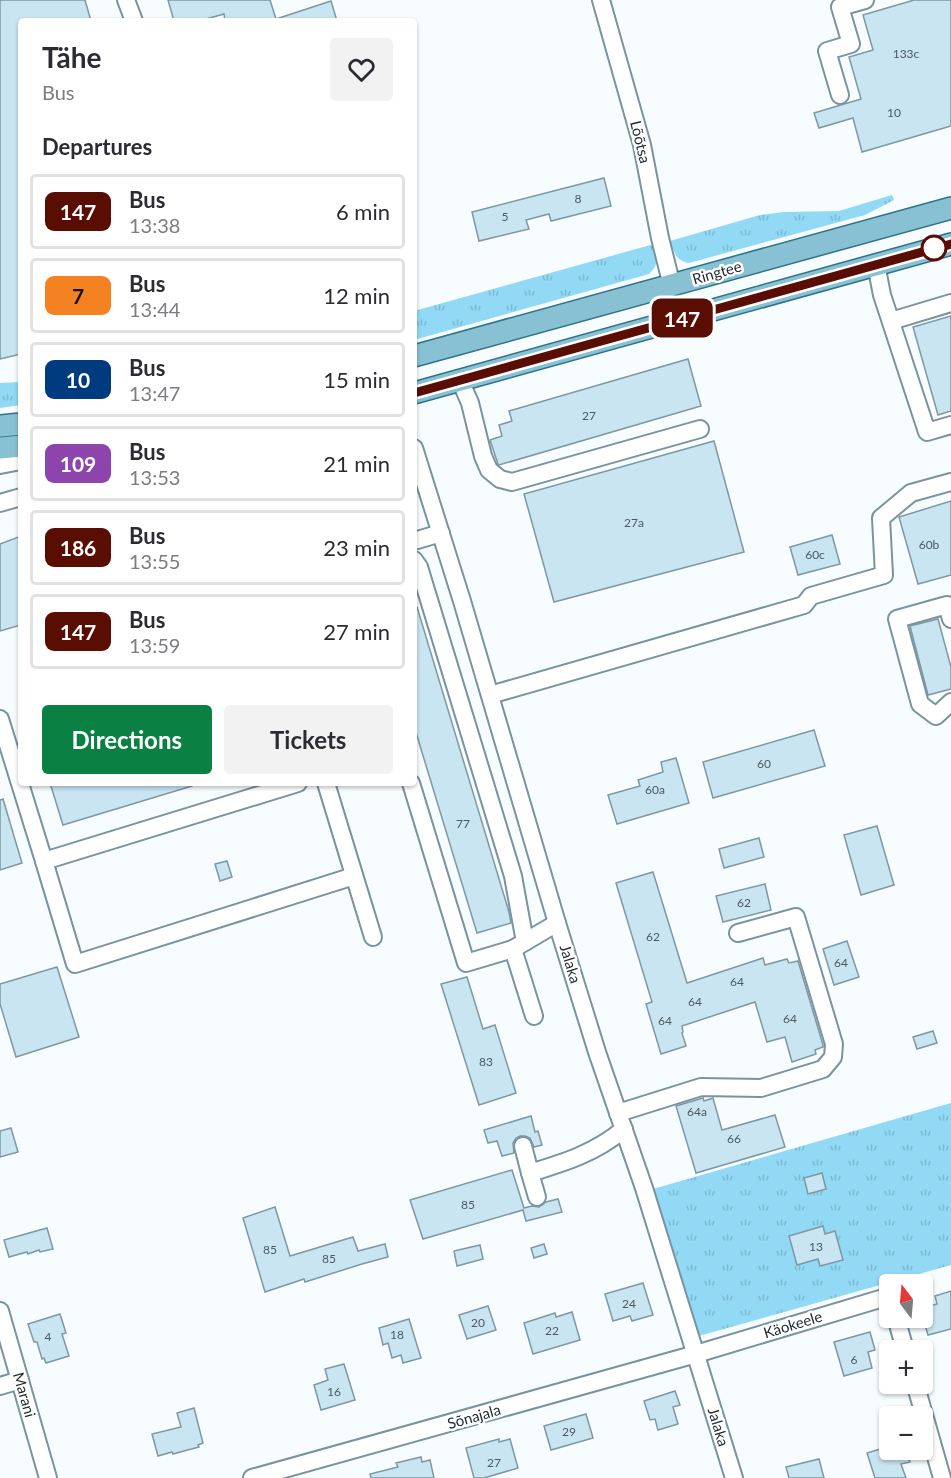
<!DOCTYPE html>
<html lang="en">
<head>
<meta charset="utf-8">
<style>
	:root { --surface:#fff; --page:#f2f2f3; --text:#2b2b33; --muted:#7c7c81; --line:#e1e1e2; --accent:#0b8043 }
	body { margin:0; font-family:Lato,sans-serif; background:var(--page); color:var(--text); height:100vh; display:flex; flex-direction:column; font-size:22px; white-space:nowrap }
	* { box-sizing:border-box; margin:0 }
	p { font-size:20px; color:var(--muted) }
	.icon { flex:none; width:33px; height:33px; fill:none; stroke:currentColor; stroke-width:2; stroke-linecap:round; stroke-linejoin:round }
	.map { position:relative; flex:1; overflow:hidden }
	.sheet { position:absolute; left:18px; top:18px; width:399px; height:768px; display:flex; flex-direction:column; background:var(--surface); border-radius:6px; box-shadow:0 2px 4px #0004 }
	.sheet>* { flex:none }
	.badge { padding:0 12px; border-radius:9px; font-size:21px; line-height:39px }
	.needle { width:39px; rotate:344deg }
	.controls { position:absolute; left:879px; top:1274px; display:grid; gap:12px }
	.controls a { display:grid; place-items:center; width:54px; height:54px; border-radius:6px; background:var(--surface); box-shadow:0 2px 4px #0004; font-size:30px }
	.map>.badge { position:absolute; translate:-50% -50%; box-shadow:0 0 0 3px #fff }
	h2 { padding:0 24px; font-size:22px; line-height:54px }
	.round { display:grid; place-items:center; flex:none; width:63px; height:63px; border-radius:6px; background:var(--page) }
	.overview { display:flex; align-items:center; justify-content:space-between; height:102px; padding:0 24px }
	h1 { font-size:28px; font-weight:700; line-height:45px }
	.button { display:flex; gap:12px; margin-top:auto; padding:12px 24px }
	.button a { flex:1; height:69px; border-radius:6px; background:var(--accent); color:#fff; font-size:24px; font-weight:700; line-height:69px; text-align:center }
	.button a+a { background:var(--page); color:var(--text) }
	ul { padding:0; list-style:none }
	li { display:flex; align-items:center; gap:18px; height:75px; margin:0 12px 9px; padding:0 12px; border:3px solid var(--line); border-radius:6px }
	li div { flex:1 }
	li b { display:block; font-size:22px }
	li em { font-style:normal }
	li .badge { min-width:66px; font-weight:700; text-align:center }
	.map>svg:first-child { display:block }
</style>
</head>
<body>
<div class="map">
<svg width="951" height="1478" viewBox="0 0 951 1478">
	<defs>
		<pattern id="grass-tufts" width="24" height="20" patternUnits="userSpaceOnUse" patternTransform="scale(1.5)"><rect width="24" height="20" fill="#91d9f5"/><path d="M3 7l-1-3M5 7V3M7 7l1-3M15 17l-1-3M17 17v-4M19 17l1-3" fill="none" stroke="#7dbad2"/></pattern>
	</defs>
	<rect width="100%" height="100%" fill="#f7fcff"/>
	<!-- grass -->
	<g fill="url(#grass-tufts)">
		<path d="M892,195l2,5 -29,15 -176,48c-13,-2 -15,-11 -19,-22l90,-26 24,-3 55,-1z"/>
		<path d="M654,244c3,13 6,20 -5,30l-235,66v-29z"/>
		<polygon points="21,382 21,405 0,408 0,383"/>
		<polygon points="951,1103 951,1265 699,1336 653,1189"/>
	</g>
	<!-- building -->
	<g fill="#c9e5f1" stroke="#7e98a3" stroke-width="1.5">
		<polygon points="0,0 85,0 91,21 21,21 21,354 0,359"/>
		<polygon points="168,0 270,0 276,19 331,1 337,21 225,21 224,14 199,21 174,21"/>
		<polygon points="914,0 951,0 951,126 862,152 853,118 819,128 814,113 861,99 849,57 873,50 863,15"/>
		<polygon points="604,178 611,206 551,221 549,214 526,220 529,229 479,241 472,212"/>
		<polygon points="951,316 951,411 938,415 913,327"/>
		<polygon points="688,359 701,406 499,465 498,464 490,440 502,436 499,425 512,421 509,411"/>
		<polygon points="714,441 744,552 554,602 524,494"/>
		<polygon points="951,501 951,575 918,584 899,517"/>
		<polygon points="832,535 840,564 798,575 790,547"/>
		<polygon points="21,536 21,625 0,631 0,544"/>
		<polygon points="417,607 509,912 511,923 477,933 414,726 414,608"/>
		<polygon points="938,619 951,667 951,689 928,695 910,626"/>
		<polygon points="814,730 825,766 713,798 703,762"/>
		<polygon points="676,758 689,803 617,824 608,795 640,786 638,780 663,772 661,762"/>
		<polygon points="50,783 191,783 192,786 63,825"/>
		<polygon points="3,799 22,863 0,870 0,800"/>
		<polygon points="877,826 894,885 861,895 844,835"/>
		<polygon points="759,838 764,857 724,868 719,849"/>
		<polygon points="227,861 232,877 220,881 215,864"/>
		<polygon points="653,872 687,983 763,958 765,965 787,959 789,963 798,961 823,1045 823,1047 815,1050 816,1054 792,1062 785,1037 767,1042 755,1002 682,1026 683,1032 682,1033 686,1046 661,1054 646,1004 652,1002 616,883"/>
		<polygon points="765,884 771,910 723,922 716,896"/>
		<polygon points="847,941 859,977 834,985 823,949"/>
		<polygon points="57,967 79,1037 16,1057 0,1004 0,984"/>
		<polygon points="467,977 483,1029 495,1025 516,1093 479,1105 441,984"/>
		<polygon points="933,1031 937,1043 917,1049 913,1037"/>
		<polygon points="703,1098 704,1101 713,1098 722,1130 775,1115 785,1147 696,1173 676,1106"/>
		<polygon points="531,1116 535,1132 538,1131 542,1145 534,1147 530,1138 525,1136 520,1136 516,1138 513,1143 514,1153 502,1156 497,1141 488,1143 484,1130"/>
		<polygon points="11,1128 18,1152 0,1157 0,1131"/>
		<polygon points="512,1170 524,1208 532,1206 539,1207 546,1202 558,1199 562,1212 526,1221 523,1210 423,1239 410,1200"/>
		<polygon points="822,1173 826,1189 808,1194 804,1178"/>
		<polygon points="275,1207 290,1256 353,1237 358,1251 385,1244 388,1257 362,1264 305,1282 304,1279 265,1292 243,1218"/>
		<polygon points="823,1226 825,1234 835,1231 843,1260 820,1266 818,1259 797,1265 789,1236"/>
		<polygon points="47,1228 53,1249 40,1252 39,1250 28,1254 27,1252 9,1257 4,1240"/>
		<polygon points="544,1244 547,1254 534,1258 531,1248"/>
		<polygon points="480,1245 483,1259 457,1266 454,1251"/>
		<polygon points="643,1283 653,1315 632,1321 630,1316 613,1321 605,1294"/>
		<polygon points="951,1291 951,1329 928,1335 922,1315 922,1308 937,1304 935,1296"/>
		<polygon points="488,1306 496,1330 467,1339 459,1315"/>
		<polygon points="572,1312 580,1340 533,1354 524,1323 555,1313 556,1317"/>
		<polygon points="60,1314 66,1333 62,1334 69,1356 46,1363 44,1358 42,1359 37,1342 34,1342 28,1324"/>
		<polygon points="409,1319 421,1358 403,1363 401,1355 392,1358 388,1343 383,1345 379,1328"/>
		<polygon points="870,1332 875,1350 868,1352 872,1368 844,1376 834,1342"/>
		<polygon points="344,1364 355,1400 321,1410 314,1385 328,1380 325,1369"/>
		<polygon points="675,1391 680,1405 673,1407 678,1424 658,1430 655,1419 650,1420 644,1401"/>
		<polygon points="194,1408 203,1443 198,1445 199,1447 184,1451 173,1454 172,1452 158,1456 152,1434 181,1427 177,1413"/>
		<polygon points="586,1414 593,1438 551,1450 544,1426"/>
		<polygon points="499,1439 499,1442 510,1439 518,1468 484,1478 474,1478 466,1448"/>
		<polygon points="890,1446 890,1449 906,1449 910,1462 901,1464 906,1478 875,1478 867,1453"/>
		<polygon points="421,1457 422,1462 430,1460 434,1478 371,1478 370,1474 398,1467 396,1463"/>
		<polygon points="819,1459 824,1478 789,1478 786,1467"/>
	</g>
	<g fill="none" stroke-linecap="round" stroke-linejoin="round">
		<!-- minor casing -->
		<g stroke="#79949e" stroke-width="20">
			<g id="minor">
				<polyline points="126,0 134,21"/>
				<polyline points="601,0 642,145 660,238 672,286"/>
				<polyline points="840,95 827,51 851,44 840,7 865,0"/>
				<polyline points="876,264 882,295 927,432 951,425"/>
				<polyline points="891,321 951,303"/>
				<polyline points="460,380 470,403 483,456 489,470 500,479 512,482 700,429"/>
				<polyline points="414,448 462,601 557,923 597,1052 644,1188 734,1478"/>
				<polyline points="0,465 21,461"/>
				<polyline points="0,503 21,497"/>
				<polyline points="414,541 441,533"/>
				<polyline points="414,560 419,567 513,876 525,942"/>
				<polyline points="951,619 947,605 897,619 920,704 936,716 951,702"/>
				<polyline points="490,695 804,605 811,596 884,575 881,518 911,493 951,482"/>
				<polyline points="0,719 44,861 298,783"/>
				<polyline points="326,783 373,937"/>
				<polyline points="411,783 466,963 513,949 557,923"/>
				<polyline points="44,861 75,964 354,876"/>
				<polyline points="513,949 534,1016"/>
				<polyline points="618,1113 701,1087 761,1088 823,1069 833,1057 834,1044 796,917 738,933"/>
				<path d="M523,1146l7,27c36,-11 65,-20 94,-44"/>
				<polyline points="530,1173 537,1197"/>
				<polyline points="0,1311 48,1478"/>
				<polyline points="896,1317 905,1350"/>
				<polyline points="915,1383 942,1478"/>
				<polyline points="0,1386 20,1380"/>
				<polyline points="252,1478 696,1354 890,1296"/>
			</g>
		</g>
		<!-- major casing -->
		<g stroke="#307288" stroke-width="24">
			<g id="major">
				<polyline points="414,356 951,208"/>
				<polyline points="414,393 951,244"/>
				<polyline points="0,426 21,424"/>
				<polyline points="0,448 21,446"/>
			</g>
		</g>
		<!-- minor -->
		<use href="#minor" stroke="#fff" stroke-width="16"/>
		<!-- major -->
		<use href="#major" stroke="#88c1d4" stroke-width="21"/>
	</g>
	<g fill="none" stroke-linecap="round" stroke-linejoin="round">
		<!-- line casing -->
		<g stroke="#fff" stroke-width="14">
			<polyline id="line" points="414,393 951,244"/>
		</g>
		<!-- line -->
		<use href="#line" stroke="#5a0e03" stroke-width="9"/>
	</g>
	<!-- markers -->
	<circle fill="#fff" stroke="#5a0e03" stroke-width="3" cx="934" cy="248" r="12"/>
	<g text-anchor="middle" stroke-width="5" stroke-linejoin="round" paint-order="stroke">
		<!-- number labels -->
		<g font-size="12" fill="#4a5a60">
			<text x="906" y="58">133c</text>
			<text x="894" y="117">10</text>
			<text x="578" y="203">8</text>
			<text x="505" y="221">5</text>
			<text x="589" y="420">27</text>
			<text x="634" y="527">27a</text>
			<text x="929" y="549">60b</text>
			<text x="815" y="559">60c</text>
			<text x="764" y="768">60</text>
			<text x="655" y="794">60a</text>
			<text x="463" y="828">77</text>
			<text x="744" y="907">62</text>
			<text x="653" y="941">62</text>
			<text x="841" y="967">64</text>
			<text x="737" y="986">64</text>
			<text x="695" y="1006">64</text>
			<text x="790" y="1023">64</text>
			<text x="665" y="1025">64</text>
			<text x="486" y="1066">83</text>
			<text x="697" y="1116">64a</text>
			<text x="734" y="1143">66</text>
			<text x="468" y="1209">85</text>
			<text x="816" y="1251">13</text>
			<text x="270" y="1254">85</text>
			<text x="329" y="1263">85</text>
			<text x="629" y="1308">24</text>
			<text x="478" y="1327">20</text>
			<text x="552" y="1335">22</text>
			<text x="397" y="1339">18</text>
			<text x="48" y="1341">4</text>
			<text x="854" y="1364">6</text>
			<text x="334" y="1396">16</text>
			<text x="569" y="1436">29</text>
			<text x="494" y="1467">27</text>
		</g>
		<!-- street labels -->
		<g font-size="15" fill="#202b30" stroke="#fff">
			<text transform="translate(640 142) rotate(76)" y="5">Lõõtsa</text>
			<text transform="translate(717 273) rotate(-16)" y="5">Ringtee</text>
			<text transform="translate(570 964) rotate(73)" y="5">Jalaka</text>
			<text transform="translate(793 1325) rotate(-17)" y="5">Käokeele</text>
			<text transform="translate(24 1395) rotate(74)" y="5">Marani</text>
			<text transform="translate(474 1417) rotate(-16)" y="5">Sõnajala</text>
			<text transform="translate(718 1427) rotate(73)" y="5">Jalaka</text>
		</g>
	</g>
</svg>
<div class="controls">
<a><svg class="needle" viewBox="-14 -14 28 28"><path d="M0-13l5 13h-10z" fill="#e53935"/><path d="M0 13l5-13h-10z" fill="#7c7c81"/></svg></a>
<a>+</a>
<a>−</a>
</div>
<b class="badge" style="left:682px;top:318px;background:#5a0e03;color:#fff">147</b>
<section class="sheet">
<div class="overview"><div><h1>Tähe</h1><p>Bus</p></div><a class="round"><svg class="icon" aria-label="heart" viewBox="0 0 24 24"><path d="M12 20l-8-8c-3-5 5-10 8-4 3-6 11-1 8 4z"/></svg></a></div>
<h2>Departures</h2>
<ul>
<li><span class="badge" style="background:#5a0e03;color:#fff">147</span><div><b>Bus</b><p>13:38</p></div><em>6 min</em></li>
<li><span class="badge" style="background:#f58220;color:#111">7</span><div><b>Bus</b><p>13:44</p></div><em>12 min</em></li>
<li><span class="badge" style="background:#003b80;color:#fff">10</span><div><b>Bus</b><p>13:47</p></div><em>15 min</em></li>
<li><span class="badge" style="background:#8e44ad;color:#fff">109</span><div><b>Bus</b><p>13:53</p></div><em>21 min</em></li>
<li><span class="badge" style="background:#5a0e03;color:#fff">186</span><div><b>Bus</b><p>13:55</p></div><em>23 min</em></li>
<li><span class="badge" style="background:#5a0e03;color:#fff">147</span><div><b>Bus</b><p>13:59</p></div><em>27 min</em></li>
</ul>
<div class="button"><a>Directions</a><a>Tickets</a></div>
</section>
</div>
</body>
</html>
